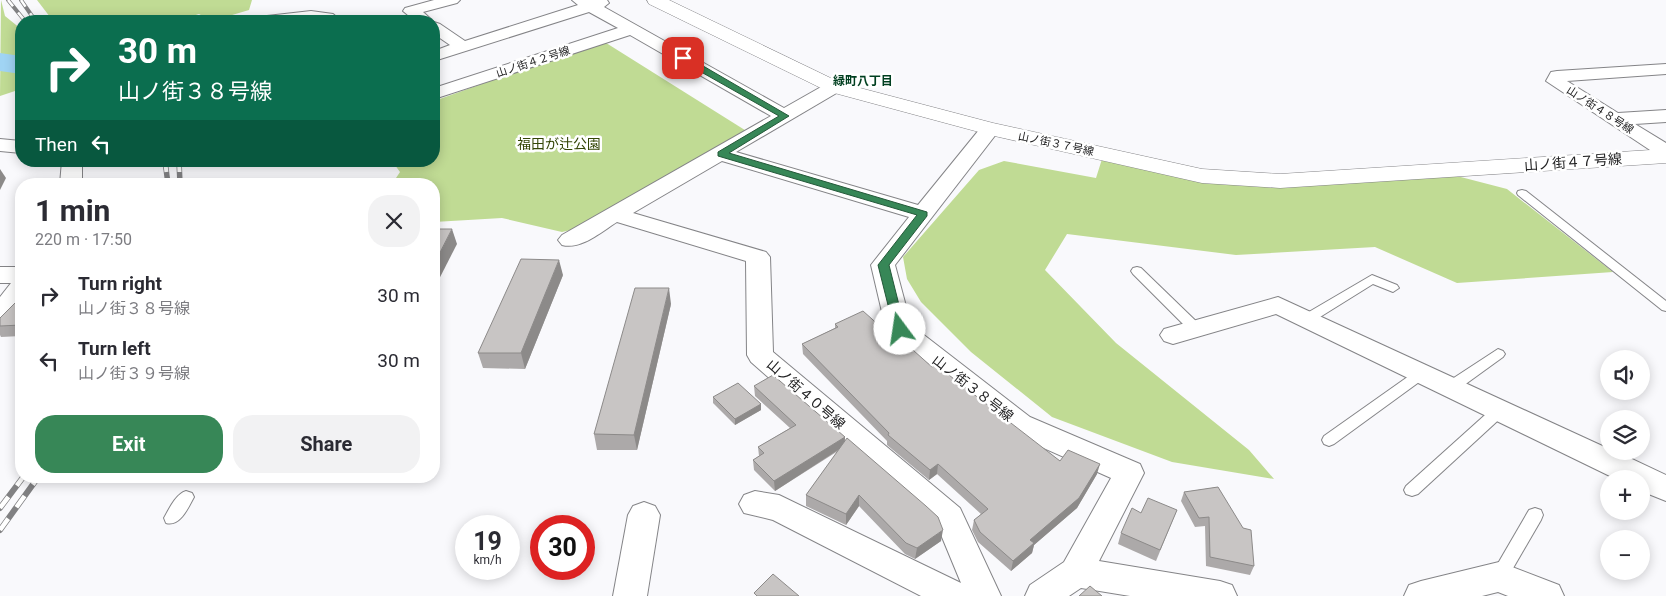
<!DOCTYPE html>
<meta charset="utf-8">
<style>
:root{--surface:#fff;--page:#f2f2f3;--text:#2b2b33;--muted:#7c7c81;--accent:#378757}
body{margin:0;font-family:Roboto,"Noto Sans JP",sans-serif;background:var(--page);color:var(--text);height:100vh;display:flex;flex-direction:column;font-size:19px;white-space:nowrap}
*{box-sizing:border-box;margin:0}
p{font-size:16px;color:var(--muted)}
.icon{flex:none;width:28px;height:28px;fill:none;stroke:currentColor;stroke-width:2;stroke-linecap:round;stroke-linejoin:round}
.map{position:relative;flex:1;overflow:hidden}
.panel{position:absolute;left:15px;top:178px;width:425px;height:305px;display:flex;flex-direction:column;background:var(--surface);border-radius:20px;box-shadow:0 2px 12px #0003}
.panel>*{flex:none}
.hud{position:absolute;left:15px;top:15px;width:425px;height:152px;border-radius:20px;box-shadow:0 2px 12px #0003;background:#0b6e4f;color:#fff;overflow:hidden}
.fabs{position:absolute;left:1600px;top:350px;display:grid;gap:10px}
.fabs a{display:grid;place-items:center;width:50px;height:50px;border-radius:50%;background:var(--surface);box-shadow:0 2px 12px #0003;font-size:25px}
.speed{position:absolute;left:455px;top:515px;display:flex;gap:10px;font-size:25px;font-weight:700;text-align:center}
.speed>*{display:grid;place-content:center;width:65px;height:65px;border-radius:50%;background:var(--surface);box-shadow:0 2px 12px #0003;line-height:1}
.speed small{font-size:12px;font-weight:400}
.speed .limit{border:8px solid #d22;background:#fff;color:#111}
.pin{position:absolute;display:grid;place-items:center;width:42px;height:42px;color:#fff;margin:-21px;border-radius:10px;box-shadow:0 2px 8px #0006}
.me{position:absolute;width:55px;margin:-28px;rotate:346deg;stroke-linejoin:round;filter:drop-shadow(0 0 4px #0008)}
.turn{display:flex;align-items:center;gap:18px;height:105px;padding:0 20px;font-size:22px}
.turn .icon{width:65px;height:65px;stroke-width:2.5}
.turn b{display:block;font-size:35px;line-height:42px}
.then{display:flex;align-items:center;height:48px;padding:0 20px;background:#0003;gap:10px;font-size:19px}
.round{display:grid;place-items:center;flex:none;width:52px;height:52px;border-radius:20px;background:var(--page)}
.head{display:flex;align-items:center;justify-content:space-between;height:85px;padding:0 20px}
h1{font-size:30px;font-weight:700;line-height:38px}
.button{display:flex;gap:10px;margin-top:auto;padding:10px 20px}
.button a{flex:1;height:58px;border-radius:20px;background:var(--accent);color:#fff;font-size:20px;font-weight:700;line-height:58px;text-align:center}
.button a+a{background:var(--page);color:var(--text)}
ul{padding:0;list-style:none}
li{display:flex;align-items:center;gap:15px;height:65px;padding:0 20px}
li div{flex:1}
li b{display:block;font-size:19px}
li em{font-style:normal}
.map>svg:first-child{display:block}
.green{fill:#c0db94}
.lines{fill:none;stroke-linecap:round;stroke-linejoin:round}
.river{fill:#a0d4f4;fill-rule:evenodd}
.lane-casing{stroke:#848487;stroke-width:2}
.street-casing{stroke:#848487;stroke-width:2}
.secondary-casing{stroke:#848487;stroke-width:1}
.lane{fill:#fff;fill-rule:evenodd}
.street{fill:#fff;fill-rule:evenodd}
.secondary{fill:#fff;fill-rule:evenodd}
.rail-far2-casing{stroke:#818183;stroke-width:4}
.rail-far1-casing{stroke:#818183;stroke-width:5.5}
.rail-casing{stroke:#818183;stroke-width:6}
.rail-far2{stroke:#fff;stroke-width:2.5;stroke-dasharray:8;stroke-linecap:butt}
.rail-far1{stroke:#fff;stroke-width:4;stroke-dasharray:11;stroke-linecap:butt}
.rail{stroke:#fff;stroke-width:4.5;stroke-dasharray:14;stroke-linecap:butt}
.wall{fill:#aca9a9}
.shaded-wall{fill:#8c8a89}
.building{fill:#c8c5c4;stroke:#8c8a89}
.route{fill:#378757;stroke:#245839}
.labels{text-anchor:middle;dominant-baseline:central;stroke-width:5;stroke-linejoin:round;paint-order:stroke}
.far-street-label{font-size:11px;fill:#222223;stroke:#fff}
.far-neighbourhood-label{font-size:12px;font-weight:bold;fill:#003f20;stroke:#fff}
.park-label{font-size:14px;fill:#344606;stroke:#fff}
.street-label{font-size:14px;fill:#222223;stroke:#fff}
</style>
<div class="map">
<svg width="1666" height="596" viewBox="0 0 1666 596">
<rect width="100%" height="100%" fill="#f9f9fc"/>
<g class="green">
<path d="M1 0 5 16 21 29V89L0 96Z"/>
<path d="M37 0H252L249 10 212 21 199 14 177 21H56L50 17Z"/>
<path d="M603 41 748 132 580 228 562 232 502 218 434 222V184H392L400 172 392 161H434V101Z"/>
<path d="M1102 159 1217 181 1453 175 1507 189 1613 272 1457 283 1375 247 1236 255 1067 234 1045 270 1116 343 1249 450 1274 479 1172 462 1052 417 971 352 921 302 907 279 903 257 979 170 1004 161 1096 178Z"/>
</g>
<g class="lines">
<path class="river" d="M0 53 21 56V74L0 71Z"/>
<defs>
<g id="lane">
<path d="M1522 190 1526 191 1666 301V311L1662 310 1518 195 1517 193 1518 191Z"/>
<path d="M1137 267 1141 268 1201 326 1202 329 1201 332H1191L1133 274 1131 271 1133 268Z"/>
<path d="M1372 275 1397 285 1399 288 1393 292 1373 284 1312 322H1302L1301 319 1302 316Z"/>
<path d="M1498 349 1503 351 1505 354 1503 357 1456 391H1446L1444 387 1446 383Z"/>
<path d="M1421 369 1426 371 1428 374 1426 377 1334 444 1329 446 1324 444 1322 440 1324 436 1416 371Z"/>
<path d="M1500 405 1505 406 1507 410 1505 414 1418 494 1412 496 1406 494 1404 490 1406 486 1495 406Z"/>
<path d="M186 491 192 493 194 497C188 508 180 527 166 523L164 518C169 509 176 494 186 491Z"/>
<path d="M1535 508 1541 510 1543 515 1541 520 1505 582 1499 584 1493 582 1491 577 1493 572 1529 510Z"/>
</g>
<g id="street">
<path d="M434 0H460L457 3 423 12 433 21H415L403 11 405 8Z"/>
<path d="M572 0H607L609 3 604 7 784 108 828 83H840L843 87 840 91 736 152 918 205 983 125H997L1000 129 997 133 895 265 911 325 1030 417 1140 464 1144 473 1099 561 1220 581 1232 585 1237 596H1130L1081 588 1069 596H1025L1030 585 1064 562 1111 478 1010 433 890 335 886 329 871 265 909 217 722 161 633 213 766 252 770 257 773 352 960 508 1001 596H921L773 520 744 513 739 504 744 495 755 491 779 495 961 583 937 525 751 362 747 355 746 261 617 222C601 232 581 250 562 245L558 240 562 235 771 116 630 35 434 99V88L618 28 589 12 434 61V51L450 45 434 34V22L440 24 465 41 578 5Z"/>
<path d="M311 11 333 14 341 21H259L267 16Z"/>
<path d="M1666 64V74L1567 81 1618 113 1666 110V122L1635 124 1666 143V158L1659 156 1546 81 1551 72 1557 71Z"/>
<path d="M0 139 21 141V153L0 151Z"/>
<path d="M62 161H82V184H60Z"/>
<path d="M0 267H21C21 289 26 316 0 323V297L11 283H0Z"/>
<path d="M1278 297 1609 449V451H1615L1666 475V501L1641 491V479H1616L1276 314 1173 344 1164 341 1160 335 1164 329Z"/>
<path d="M644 502 655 506 660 515 647 596H613L628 515 633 506Z"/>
<path d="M1499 562 1559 585 1564 596H1508L1498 592 1482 596H1404L1409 585 1421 581Z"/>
</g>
<path id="secondary" d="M647 0H669L841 83 993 123 1202 169 1280 174 1666 149V163L1280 188 1202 183 990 135 827 91 649 4Z"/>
</defs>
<use href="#lane" class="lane-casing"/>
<use href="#street" class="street-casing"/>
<use href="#secondary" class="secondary-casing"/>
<use href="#lane" class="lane"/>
<use href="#street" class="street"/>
<use href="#secondary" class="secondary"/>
<defs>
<g id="rail-far2">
<path d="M8 0 25 21"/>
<path d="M21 0 32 16 39 21"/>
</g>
<g id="rail-far1">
<path d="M165 161 168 184"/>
<path d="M179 161 180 184"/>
</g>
<g id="rail">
<path d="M0 508 24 476"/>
<path d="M0 530 39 476"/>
</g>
</defs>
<use href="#rail-far2" class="rail-far2-casing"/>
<use href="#rail-far1" class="rail-far1-casing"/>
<use href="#rail" class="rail-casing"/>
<use href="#rail-far2" class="rail-far2"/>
<use href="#rail-far1" class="rail-far1"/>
<use href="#rail" class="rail"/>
</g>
<g class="wall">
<path d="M563 275 525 369 483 368 478 353Z"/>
<path d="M21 300V336L1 337 0 335V318Z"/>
<path d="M671 304 637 450H597L594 434Z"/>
<path d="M835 324 891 336 1060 461 1097 474 1077 508 1034 545 1032 553 1011 571 978 542 972 530 974 520 981 514 937 474 929 480 887 445V441L803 354 802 344 835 328Z"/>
<path d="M754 386 845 437V441L941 541 915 559 905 554 859 506 846 525 806 506V495L838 451 775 491 754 470 753 460 759 456 758 447 790 428 755 396Z"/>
<path d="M713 397 761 404V410L735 425 713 403Z"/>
<path d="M1218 487 1254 566 1250 575 1206 566 1205 526 1195 527 1181 501 1184 492Z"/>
<path d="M1177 510 1156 561 1118 544 1121 533Z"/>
</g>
<g class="shaded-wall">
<path d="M0 169 6 178 0 190Z"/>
<path d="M452 229 457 244 434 289V264Z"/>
<path d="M559 260 563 275 525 369 521 353Z"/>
<path d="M669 288 671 304 637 450 634 435Z"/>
<path d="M761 404V410L735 425V419Z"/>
<path d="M845 437 844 446 775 491 774 481Z"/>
<path d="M938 464 937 474 929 480 930 470Z"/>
<path d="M1100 464 1097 474 1077 508 1034 545 1032 553 1011 571 1013 561 1030 540Z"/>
<path d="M859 495V506L846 525V514Z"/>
<path d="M943 530 941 541 915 559 917 548Z"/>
</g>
<g class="building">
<path d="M434 229H452L434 264Z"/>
<path d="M521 259 559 260 521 353H478Z"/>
<path d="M635 288H669L634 435 594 434Z"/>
<path d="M21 300V325L0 326V318L17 301Z"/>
<path d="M863 311 891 336 895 334 932 367 936 365 1060 461 1068 450 1100 464 1079 498 1030 540 1034 543 1013 561 980 532 974 520 988 509 938 464 930 470 888 435 889 433 802 344 838 327 835 324Z"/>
<path d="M773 375 845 437 774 481 753 460 764 453 758 447 796 425 754 386Z"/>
<path d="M738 383 761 404 735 419 713 397Z"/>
<path d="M847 438 926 506 938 517 943 530 917 548 906 543 859 495 846 514 806 495Z"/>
<path d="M1218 487 1243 528 1251 530 1254 566 1210 557 1209 517 1199 518 1184 492Z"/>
<path d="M1148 498 1177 510 1160 550 1121 533 1132 508 1141 513Z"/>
<path d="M773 574 799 596H757L754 593Z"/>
<path d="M1090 586 1102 596H1079Z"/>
</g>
<path class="route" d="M680 56H686L789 116 729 153 927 212V216L889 265 905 329 904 332H895L894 329 878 265 917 215 718 156V152L779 116 680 60Z"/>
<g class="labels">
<g class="far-street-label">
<text transform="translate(533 62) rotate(-18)">山ノ街４２号線</text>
<text transform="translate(1600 110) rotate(33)">山ノ街４８号線</text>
<text transform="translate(1056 144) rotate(12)">山ノ街３７号線</text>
</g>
<g class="far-neighbourhood-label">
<text x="863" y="81">緑町八丁目</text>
</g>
<g class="park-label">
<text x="559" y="144">福田が辻公園</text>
</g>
<g class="street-label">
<text transform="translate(1573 162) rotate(-4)">山ノ街４７号線</text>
<text transform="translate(973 388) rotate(38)">山ノ街３８号線</text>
<text transform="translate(806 394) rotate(41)">山ノ街４０号線</text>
</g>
</g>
</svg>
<div class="fabs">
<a><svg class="icon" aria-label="sound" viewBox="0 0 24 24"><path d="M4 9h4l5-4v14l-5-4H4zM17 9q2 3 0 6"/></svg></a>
<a><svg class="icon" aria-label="layers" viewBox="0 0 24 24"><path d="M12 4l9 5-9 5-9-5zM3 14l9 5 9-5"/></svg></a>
<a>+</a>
<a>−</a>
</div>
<div class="speed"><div>19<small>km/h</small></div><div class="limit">30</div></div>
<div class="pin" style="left:683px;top:58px;background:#d93025"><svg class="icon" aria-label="arrive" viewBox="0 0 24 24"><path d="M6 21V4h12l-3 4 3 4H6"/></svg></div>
<svg class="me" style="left:900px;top:329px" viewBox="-20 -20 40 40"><circle r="19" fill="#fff"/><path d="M0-13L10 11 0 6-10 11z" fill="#378757"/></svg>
<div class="hud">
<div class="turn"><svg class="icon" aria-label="right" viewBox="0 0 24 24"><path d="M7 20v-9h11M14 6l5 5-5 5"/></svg><div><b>30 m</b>山ノ街３８号線</div></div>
<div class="then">Then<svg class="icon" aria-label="left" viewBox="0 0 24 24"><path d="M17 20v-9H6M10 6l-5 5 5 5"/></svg></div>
</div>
<section class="panel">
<div class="head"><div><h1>1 min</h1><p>220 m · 17:50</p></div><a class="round"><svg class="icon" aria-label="close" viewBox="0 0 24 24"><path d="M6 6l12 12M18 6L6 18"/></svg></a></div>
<ul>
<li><svg class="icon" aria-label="right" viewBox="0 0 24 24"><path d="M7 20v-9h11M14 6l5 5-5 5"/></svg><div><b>Turn right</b><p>山ノ街３８号線</p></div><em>30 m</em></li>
<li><svg class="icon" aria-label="left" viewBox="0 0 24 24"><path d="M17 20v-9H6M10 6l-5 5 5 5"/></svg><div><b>Turn left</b><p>山ノ街３９号線</p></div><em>30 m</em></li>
</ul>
<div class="button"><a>Exit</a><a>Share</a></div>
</section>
</div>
